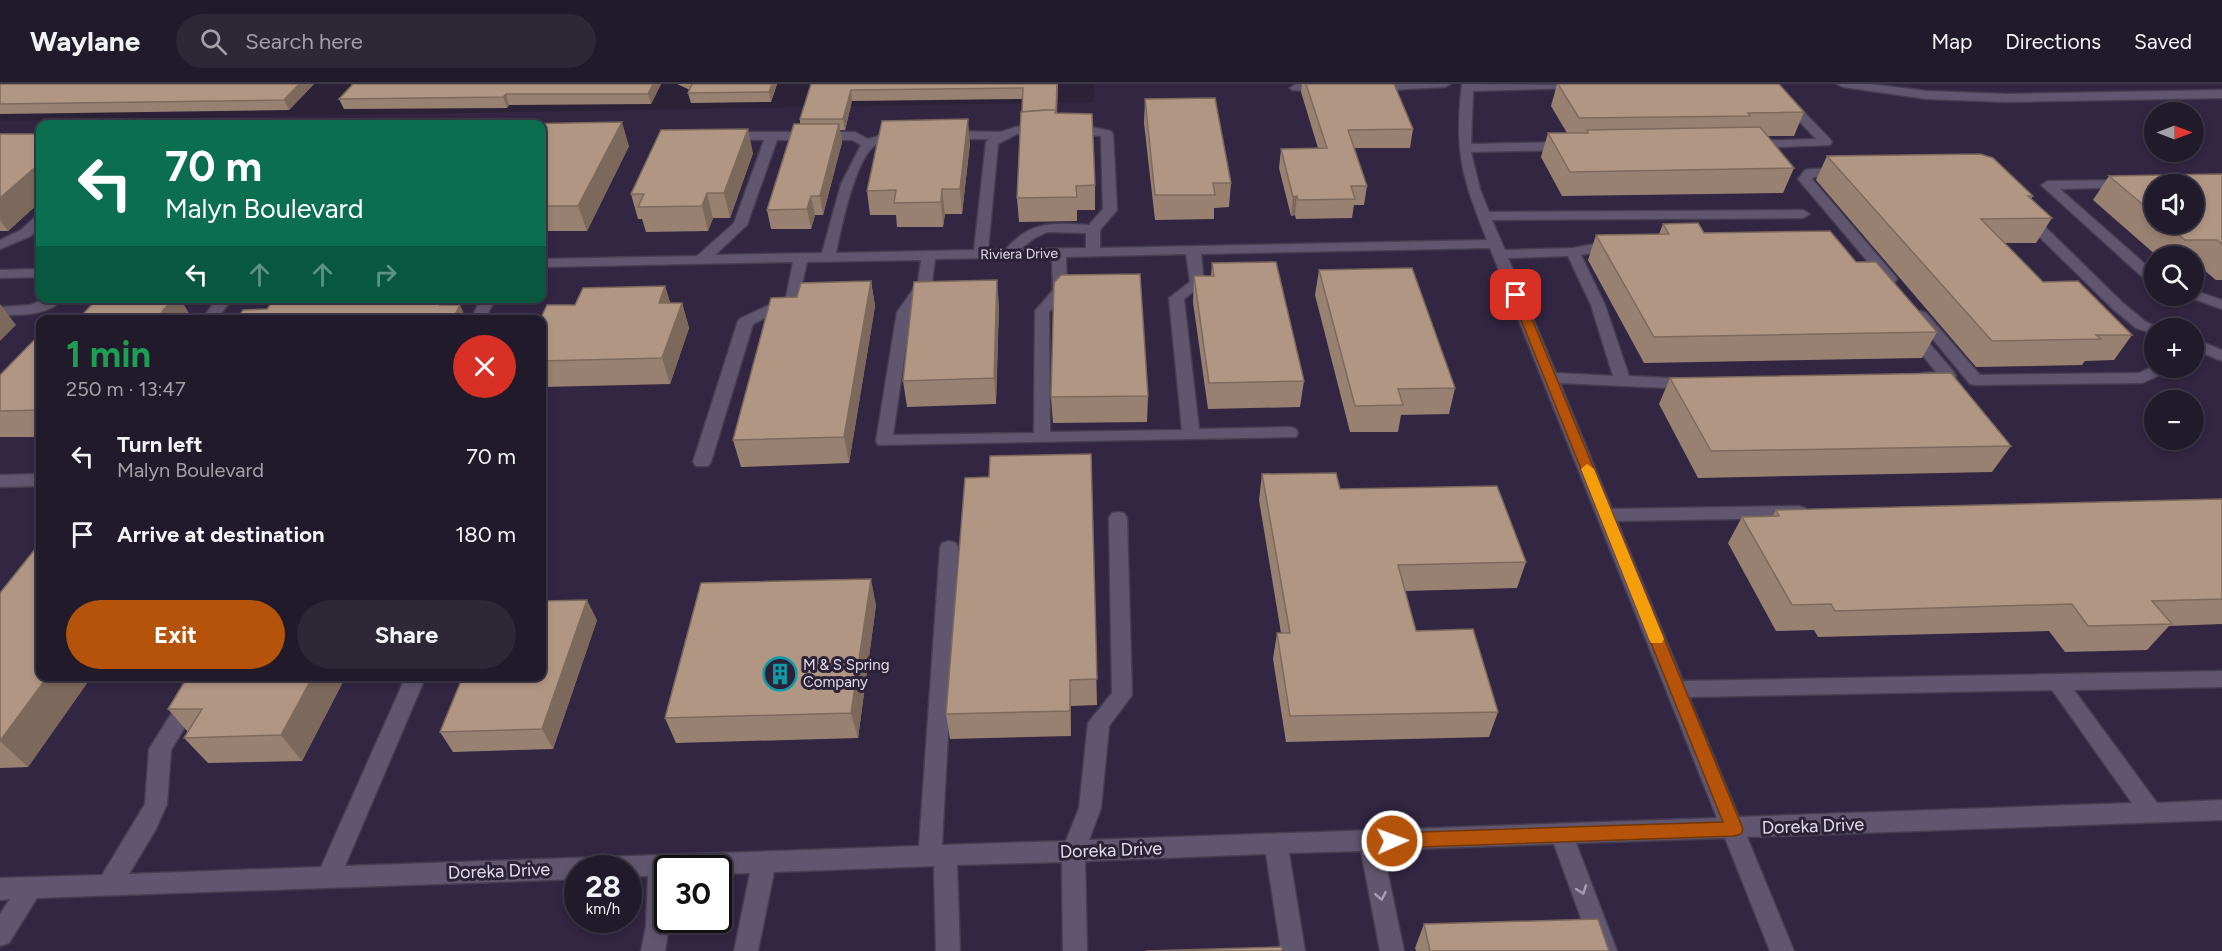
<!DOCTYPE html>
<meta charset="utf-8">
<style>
:root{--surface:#201a2a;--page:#2d2736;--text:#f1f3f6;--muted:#a2a1a8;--line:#3d3847;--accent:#b45309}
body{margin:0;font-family:Figtree,sans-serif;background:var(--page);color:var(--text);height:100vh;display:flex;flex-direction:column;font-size:22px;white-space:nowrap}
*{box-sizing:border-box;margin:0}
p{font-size:20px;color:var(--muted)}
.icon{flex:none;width:33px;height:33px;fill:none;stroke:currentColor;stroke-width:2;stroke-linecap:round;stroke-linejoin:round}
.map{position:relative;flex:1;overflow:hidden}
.details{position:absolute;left:36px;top:231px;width:510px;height:366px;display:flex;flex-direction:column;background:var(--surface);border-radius:12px;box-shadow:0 3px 9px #0003,0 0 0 2px var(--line)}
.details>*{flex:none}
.top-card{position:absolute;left:36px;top:36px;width:510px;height:183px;border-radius:12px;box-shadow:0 3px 9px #0003,0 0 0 2px var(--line);background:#0b6e4f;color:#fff;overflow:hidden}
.needle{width:39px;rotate:90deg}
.tools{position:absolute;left:2144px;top:18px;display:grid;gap:12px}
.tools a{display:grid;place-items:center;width:60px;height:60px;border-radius:50%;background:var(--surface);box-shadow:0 3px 9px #0003,0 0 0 2px var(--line);font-size:30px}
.speed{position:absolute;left:564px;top:771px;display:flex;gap:12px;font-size:30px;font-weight:700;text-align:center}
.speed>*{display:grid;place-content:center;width:78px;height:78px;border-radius:50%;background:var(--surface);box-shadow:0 3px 9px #0003,0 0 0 2px var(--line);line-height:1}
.speed small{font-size:15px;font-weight:400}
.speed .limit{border:3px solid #111;border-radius:9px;background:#fff;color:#111}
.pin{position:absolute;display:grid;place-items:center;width:51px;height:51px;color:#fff;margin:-26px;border-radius:12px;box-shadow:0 3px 9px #0006}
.me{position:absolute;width:66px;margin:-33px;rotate:88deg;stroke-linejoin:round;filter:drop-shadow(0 0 4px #0008)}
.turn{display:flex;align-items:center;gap:21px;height:126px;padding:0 30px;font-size:27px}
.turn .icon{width:78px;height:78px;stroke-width:2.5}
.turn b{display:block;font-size:42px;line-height:51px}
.lanes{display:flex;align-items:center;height:57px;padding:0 30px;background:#0003;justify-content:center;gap:30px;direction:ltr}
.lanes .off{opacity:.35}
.round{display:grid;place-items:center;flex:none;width:63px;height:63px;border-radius:32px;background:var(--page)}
.headline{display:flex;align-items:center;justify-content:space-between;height:102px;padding:0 30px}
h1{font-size:36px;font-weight:700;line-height:45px;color:#1e9e55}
.action{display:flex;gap:12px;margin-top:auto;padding:12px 30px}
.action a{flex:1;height:69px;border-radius:36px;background:var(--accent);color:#fff;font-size:24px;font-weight:700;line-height:69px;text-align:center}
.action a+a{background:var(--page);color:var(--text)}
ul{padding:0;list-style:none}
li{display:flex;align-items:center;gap:18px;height:78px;padding:0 30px}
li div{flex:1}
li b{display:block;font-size:22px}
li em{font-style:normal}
header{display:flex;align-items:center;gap:36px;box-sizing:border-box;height:84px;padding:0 30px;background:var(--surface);border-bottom:2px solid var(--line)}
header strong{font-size:28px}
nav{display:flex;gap:33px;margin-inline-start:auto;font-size:21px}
.search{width:420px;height:54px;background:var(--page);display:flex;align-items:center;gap:15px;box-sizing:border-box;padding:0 21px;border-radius:33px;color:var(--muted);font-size:22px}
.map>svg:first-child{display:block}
.built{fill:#322643;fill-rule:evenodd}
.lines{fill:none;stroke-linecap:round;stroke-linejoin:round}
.minor-casing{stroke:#453d50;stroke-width:3}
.minor{fill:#60566f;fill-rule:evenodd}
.wall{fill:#998172;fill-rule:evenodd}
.shaded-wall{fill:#7d695c}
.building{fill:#b29684;stroke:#7d695c;stroke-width:1.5}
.oneway{stroke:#a69fb3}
.route{fill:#b45309;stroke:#753606;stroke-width:1.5}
.slow{fill:#f59e0b}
.labels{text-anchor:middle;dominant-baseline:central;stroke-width:6;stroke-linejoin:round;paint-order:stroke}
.far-street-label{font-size:14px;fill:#e0dbea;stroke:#2b2238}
.poi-label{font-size:15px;fill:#e0dbea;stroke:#2b2238;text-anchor:start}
.near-street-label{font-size:18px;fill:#e0dbea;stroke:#2b2238}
</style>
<header>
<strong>Waylane</strong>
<div class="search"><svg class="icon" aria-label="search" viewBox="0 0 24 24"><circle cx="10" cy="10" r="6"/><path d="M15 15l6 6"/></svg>Search here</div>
<nav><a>Map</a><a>Directions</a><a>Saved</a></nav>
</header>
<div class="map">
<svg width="2222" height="867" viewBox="0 0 2222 867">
<rect width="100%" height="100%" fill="#2b2238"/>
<path class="built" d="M1094 0H2222V867H0V37L1094 18ZM2154 28H2193V68H2154ZM40 40H542V214H40ZM2154 100H2193V140H2154ZM2154 172H2193V212H2154ZM40 236H542V592H40ZM2154 244H2193V284H2154ZM2154 316H2193V356H2154ZM578 784H628V836H578ZM668 784H718V836H668Z"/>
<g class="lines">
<defs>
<g id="minor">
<path d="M1296 0H1326L1332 4 1326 8 1292 6 1290 4Z"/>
<path d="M1370 0H1451L1445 3 1372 7 1366 3Z"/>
<path d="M1462 0 1586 1 1580 4 1473 7 1471 60 1567 58 1573 62 1567 66 1471 68 1480 105 1489 128 1803 126 1810 130 1803 134 1492 136 1505 166 1573 164 1617 156 1622 157 1624 160 1622 163 1581 171 1605 221 1629 292 1690 295 1698 300 1690 305 1560 299 1612 425 1799 422 1805 424 1808 428 1805 432 1799 434 1617 437 1683 597 2222 587V603L2074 606 2157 719 2222 716V736L1747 753 1794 867H1770L1725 754 1576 759 1617 867H1593L1554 760 1383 766 1404 867H1380L1361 767 1289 769 1305 867H1281L1266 770 1085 777 1087 867H1063L1062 778 957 781 960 867H936L934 782 774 788 758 867H734L750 789 718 790V784H668V836H670L665 867H641L646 842 648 792 628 793V784H578V795L37 814 9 859 0 862V830L10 815 0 816V794L102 791 145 720 149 665 195 592H216L171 666 167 720 156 745 129 790 321 783 406 592H426L345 782 919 762 940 464 942 459 949 457 956 459 958 464 942 761 1066 757 1079 724 1088 639 1112 609 1109 434 1112 429 1118 428 1124 429 1127 434 1132 611 1109 642 1101 724 1089 756 1717 734 1490 164 1201 170 1204 199 1184 215 1199 345 1290 343 1296 345 1298 349 1296 353 878 361 876 357 897 228 918 198 921 176 807 178 798 218 753 240 711 378 708 382H696L693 378 738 237 741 234 786 213 793 178 542 183V175L697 172 734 139 764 56 721 55 719 52 725 48H855L868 55 888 49 906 48 908 51 906 54C896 56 883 55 874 62 855 77 841 144 836 169L974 166 986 58 989 55H947L941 51 947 47 1001 48 1015 43 1047 40 1081 41 1111 47 1113 50 1117 126 1100 146V164L1487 156C1462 93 1454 68 1462 0ZM1047 47 1101 52 1103 125 1089 141C1053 139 1031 136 1005 166H988L998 60 1017 50ZM777 56H852L861 61 841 100 822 169 715 171 747 141ZM1047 148 1086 149V164L1021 165 1033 155ZM1186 170 1190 198 1169 214 1182 346 1050 348 1049 228 1067 207 1066 173ZM1568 172 1591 221 1613 292 1556 289 1508 174ZM1052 173 1053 206 1035 227 1034 349 893 351 911 228 932 198 935 175ZM2052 606 2132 719 1739 733 1689 613Z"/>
<path d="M1764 0H1777L1830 55 1832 58 1830 61 1747 64 1745 61 1751 57 1816 55Z"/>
<path d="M1837 0H1870L1927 7 2007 10 2222 6V14L2007 18 1927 15 1843 3Z"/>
<path d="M1844 84 1850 88 1849 91 1814 93 1812 95 1895 192 1897 195 1895 198H1885L1798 95 1805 86 1810 85Z"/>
<path d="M2127 96 2134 100 2132 103 2060 105 2154 188V200L2149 199 2041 101 2048 97Z"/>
<path d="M2026 128 2031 129 2123 219 2146 238 2161 244H2154V250L2136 244 2113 225 2021 135 2019 132Z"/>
<path d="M40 132V143L31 152 0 165V156L21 146 35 133Z"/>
<path d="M40 185V193L0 194V186Z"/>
<path d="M2193 206 2222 216V225L2188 213 2187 212H2193Z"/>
<path d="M47 214H64C49 232 21 231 0 231V223L30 221Z"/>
<path d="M218 214H233L216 236H201Z"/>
<path d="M481 214H496L488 229 491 236H476L474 229Z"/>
<path d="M1921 227 1926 229 1980 291 2139 289 2154 282 2171 284 2169 287 2142 299 1976 301 1970 300 1916 235 1913 232Z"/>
<path d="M1912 243 1917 245 1954 288 1956 292 1954 296 1922 297 1920 293 1922 289 1936 288 1904 248Z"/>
<path d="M2193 254 2222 266V277L2193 265Z"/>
<path d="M40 390V402L0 403V391Z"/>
</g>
</defs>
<use href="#minor" class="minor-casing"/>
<use href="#minor" class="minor"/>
</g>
<g class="wall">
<path d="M0 0H314L289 26 0 30Z"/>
<path d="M353 0H661L651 20 509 21 507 24 344 25 339 15Z"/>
<path d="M677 0H777L771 18 691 19 688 9 690 6Z"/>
<path d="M811 0H1058L1057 29 1095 101V126H1077V137L1019 138 1017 114 1023 15 852 17 845 46H840L842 58 823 131H815L811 145H771L767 126 800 40V35Z"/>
<path d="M1302 0H1394L1413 45 1410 64H1354L1367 102 1364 121H1354L1352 134 1296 135 1295 131 1291 132 1279 84 1281 65 1318 64 1301 8Z"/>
<path d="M1557 0H1779L1804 28 1794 52H1767L1794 84 1783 109 1562 112 1541 73 1548 49H1567L1551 22Z"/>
<path d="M1145 15 1231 99 1229 123 1214 124V135L1155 136 1144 39Z"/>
<path d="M542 40 629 62 587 147H542Z"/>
<path d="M0 50H40V118L8 147H0Z"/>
<path d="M970 59 962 130H945L943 143H897L896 131H870L867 107Z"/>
<path d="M753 69 730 134H713L708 147 646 148 642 135H638L631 110Z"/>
<path d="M1827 72 2033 112 2031 115 2052 134 2036 159H2005L2043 198 2132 251 2114 276 2085 277 2082 281 1976 283 1816 96Z"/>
<path d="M2222 90V196H2216L2198 181H2193V172H2157L2093 116 2109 92ZM2154 100 2193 140H2154Z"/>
<path d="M1663 140 1856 178 1937 248 1922 274 1644 279 1588 176 1596 151 1659 150Z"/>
<path d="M1212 179 1304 297 1300 323 1208 325 1193 218 1194 192H1211Z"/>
<path d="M1319 186 1455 304 1449 330 1401 331 1398 348H1350L1315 211Z"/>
<path d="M871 197 875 222 849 379 741 383 733 356 797 213Z"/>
<path d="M665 202 670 219H682L689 244 670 300 542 303V236L575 221Z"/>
<path d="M999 221 996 320 907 323 903 297Z"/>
<path d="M40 250V353H0V291Z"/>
<path d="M1670 294 2011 362 1992 388 1698 394 1659 320Z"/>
<path d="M1148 312 1147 338 1053 339 1051 313Z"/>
<path d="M1091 370 1097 621 1071 622V652L950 655 946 630 989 393Z"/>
<path d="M1262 390 1340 405 1526 478 1517 504 1405 507 1416 547 1498 628 1489 653 1286 658 1273 575 1277 549H1281L1259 416Z"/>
<path d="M2222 415V540L2169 542 2147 566 2065 568 2049 547 1818 553 1814 546 1776 547 1728 459 1742 433 1773 432 1776 426Z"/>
<path d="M0 509 40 592H92L28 683 0 684Z"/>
<path d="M876 521 858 654 676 659 665 634Z"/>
<path d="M597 536 553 665 453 668 440 648Z"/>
<path d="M346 592 302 677 208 679 184 654 188 648 168 625Z"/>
<path d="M1424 840 1609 867H1416L1415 864Z"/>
</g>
<g class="shaded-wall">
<path d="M299 0H314L289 26 284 16Z"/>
<path d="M653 0H661L651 20 648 10Z"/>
<path d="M772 0H777L771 18 769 8Z"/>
<path d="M851 6 852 17 845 46 843 35Z"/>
<path d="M506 10 509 21 507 24 503 13Z"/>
<path d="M968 35 970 59 962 130 960 105Z"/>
<path d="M622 38 629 62 587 147 578 122Z"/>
<path d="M839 40 842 58 823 131 820 112Z"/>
<path d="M748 45 753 69 730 134 724 109Z"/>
<path d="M40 79V118L8 147 0 136V114Z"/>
<path d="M942 105 945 130 943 143 941 118Z"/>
<path d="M707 109 713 134 708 147 702 122Z"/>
<path d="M811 112 815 131 811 145 807 125Z"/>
<path d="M1297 112 1295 131 1291 132 1293 113Z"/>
<path d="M997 196 999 221 996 320 994 294Z"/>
<path d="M871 197 875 222 849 379 844 353Z"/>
<path d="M665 202 673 228 659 219Z"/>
<path d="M174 214H180L193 236H155Z"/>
<path d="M444 214H452L457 226 460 221 467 236H447L440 221Z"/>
<path d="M682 219 689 244 670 300 662 274Z"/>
<path d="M0 220 16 241 0 257Z"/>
<path d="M871 495 876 521 858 654 851 629Z"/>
<path d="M587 516 597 536 553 665 542 645Z"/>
<path d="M48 592H92L28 683 0 657Z"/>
<path d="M313 592H346L302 677 281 651Z"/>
<path d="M1070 596 1071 622V652L1070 627Z"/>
</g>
<g class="building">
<path d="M0 0H299L284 16 0 20Z"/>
<path d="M353 0H653L648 10H506L503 13 339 15Z"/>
<path d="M692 0H772L769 8 688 9Z"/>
<path d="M811 0H1057L1056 27 1046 26 1022 28 1023 4 851 6 843 35H800Z"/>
<path d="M1306 0H1394L1413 45 1348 46 1367 102H1351L1355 115 1298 116 1297 112 1293 113 1281 65 1327 64Z"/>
<path d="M1558 0H1779L1804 28 1748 29 1750 32 1579 34Z"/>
<path d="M1215 14 1231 99H1213L1215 111H1155L1145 15Z"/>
<path d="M1046 26H1056L1055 29 1092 30 1095 101 1076 102 1077 113 1017 114 1021 28Z"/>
<path d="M968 35 960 105H942L941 118 894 119 896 106 867 107 882 37Z"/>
<path d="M622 38 578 122H542V40H517Z"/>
<path d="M794 40H839L820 112H811L807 125 767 126Z"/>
<path d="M1760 43 1794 84 1570 88 1548 49H1588L1587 46Z"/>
<path d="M748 45 724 109H707L702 122 638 123 644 110H631L661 46Z"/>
<path d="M0 50H40V79L0 114Z"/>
<path d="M1980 70 1993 74 2033 112H2028L2052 134 1981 135 2043 198 2078 197 2132 251H2096L2101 255 1992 257 1827 72Z"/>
<path d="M2222 90V160L2217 156H2185L2165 140H2193V100H2154V130L2109 92Z"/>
<path d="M1698 139 1704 149 1830 147 1856 178H1876L1937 248 1654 253 1596 151 1669 150 1663 140Z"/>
<path d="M1276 178 1304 297 1209 299 1194 192H1214L1212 179Z"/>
<path d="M1412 184 1455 304 1398 305 1403 321 1355 322 1319 186Z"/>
<path d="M1140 190 1148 312 1051 313 1054 199 1061 191Z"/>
<path d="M997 196 994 294 903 297 914 198Z"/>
<path d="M871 197 844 353 733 356 771 214 797 213 801 199Z"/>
<path d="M665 202 659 219H682L662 274 542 277V236H540L547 221H575L583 204Z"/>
<path d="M98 214H174L155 236H54L57 233 81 232Z"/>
<path d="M275 214H444L440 221H460L452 236H236L243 226 267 225Z"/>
<path d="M40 250V326L0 327V291Z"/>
<path d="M1951 289 2011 362 1711 367 1670 294Z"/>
<path d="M1091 370 1097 595 1070 596V627L946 630 965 394 989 393 990 372Z"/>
<path d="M1336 389 1340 405 1497 402 1526 478 1398 481 1416 547 1473 545 1498 628 1290 632 1277 549H1290L1262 390Z"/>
<path d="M2222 415V515L2152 517 2172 540 2088 542 2072 520 1835 527 1831 520 1792 521 1742 433 1779 432 1776 426Z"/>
<path d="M40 459V592H48L0 657V509Z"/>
<path d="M871 495 851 629 665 634 701 499Z"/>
<path d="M587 516 542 645 440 648 463 592H542V517Z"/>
<path d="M188 592H313L281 651 184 654 202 625H168Z"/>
<path d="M1598 835 1609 867H1430L1424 840Z"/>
<path d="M1282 863V867H1146Z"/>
</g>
<defs><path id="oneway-chevron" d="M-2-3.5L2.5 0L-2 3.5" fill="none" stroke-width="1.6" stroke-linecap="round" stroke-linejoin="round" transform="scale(1.5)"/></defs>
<g class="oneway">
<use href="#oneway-chevron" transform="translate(1582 806) rotate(70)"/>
<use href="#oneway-chevron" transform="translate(1381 812) rotate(79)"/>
</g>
<path class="route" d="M1516 208 1522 211 1743 745 1741 750 1734 752 1392 764 1385 762 1383 757 1385 751 1392 749 1723 738 1511 211Z"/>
<path class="slow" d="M1587 380 1594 385 1664 555 1662 559H1651L1649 555 1581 385Z"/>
<defs>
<symbol id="building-ring" viewBox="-11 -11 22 22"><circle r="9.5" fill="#2b2238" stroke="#0f9aa8" stroke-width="1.5"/><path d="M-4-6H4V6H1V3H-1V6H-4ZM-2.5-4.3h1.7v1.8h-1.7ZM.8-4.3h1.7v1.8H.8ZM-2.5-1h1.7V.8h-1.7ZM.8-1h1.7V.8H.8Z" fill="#0f9aa8"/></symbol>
</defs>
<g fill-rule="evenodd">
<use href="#building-ring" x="761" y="571" width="38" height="38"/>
</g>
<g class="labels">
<g class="far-street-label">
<text transform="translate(1019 170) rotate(-1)">Riviera Drive</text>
</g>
<g class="poi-label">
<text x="803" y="581">M &amp; S Spring<tspan x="803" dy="17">Company</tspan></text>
</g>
<g class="near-street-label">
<text transform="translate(1813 742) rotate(-2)">Doreka Drive</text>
<text transform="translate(1111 766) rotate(-2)">Doreka Drive</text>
<text transform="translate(499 787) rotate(-2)">Doreka Drive</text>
</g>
</g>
</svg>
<div class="tools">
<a><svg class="needle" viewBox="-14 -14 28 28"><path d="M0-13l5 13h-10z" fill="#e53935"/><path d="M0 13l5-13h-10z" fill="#a2a1a8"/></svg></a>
<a><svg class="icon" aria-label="sound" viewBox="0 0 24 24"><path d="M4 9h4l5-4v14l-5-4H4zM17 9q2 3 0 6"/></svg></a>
<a><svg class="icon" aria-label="search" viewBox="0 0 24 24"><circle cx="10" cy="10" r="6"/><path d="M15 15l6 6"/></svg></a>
<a>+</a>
<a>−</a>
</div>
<div class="speed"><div>28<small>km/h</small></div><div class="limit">30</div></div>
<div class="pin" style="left:1516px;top:211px;background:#d93025"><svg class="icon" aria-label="arrive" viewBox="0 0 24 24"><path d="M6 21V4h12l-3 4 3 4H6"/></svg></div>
<svg class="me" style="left:1392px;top:757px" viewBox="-20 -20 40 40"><circle r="17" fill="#b45309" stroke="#fff" stroke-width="3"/><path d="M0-11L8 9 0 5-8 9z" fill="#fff"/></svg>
<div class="top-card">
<div class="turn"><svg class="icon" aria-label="left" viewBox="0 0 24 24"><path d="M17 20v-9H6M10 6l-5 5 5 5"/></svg><div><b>70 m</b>Malyn Boulevard</div></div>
<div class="lanes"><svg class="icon" aria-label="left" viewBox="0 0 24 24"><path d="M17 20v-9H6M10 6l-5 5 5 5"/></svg><svg class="icon off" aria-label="ahead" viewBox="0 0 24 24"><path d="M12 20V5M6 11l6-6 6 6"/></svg><svg class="icon off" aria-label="ahead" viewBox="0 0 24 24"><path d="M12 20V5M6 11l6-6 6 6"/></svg><svg class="icon off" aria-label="right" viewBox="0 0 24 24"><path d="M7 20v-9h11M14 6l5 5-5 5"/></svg></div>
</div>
<section class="details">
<div class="headline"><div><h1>1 min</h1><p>250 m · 13:47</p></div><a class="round" style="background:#d93025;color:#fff"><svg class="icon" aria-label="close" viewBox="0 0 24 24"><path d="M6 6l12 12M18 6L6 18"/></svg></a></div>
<ul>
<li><svg class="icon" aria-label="left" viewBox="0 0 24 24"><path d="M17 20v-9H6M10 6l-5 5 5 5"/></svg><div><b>Turn left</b><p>Malyn Boulevard</p></div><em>70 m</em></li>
<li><svg class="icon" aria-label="arrive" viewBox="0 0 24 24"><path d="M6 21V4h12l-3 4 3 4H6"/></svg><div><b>Arrive at destination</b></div><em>180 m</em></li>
</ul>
<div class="action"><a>Exit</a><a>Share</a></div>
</section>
</div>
